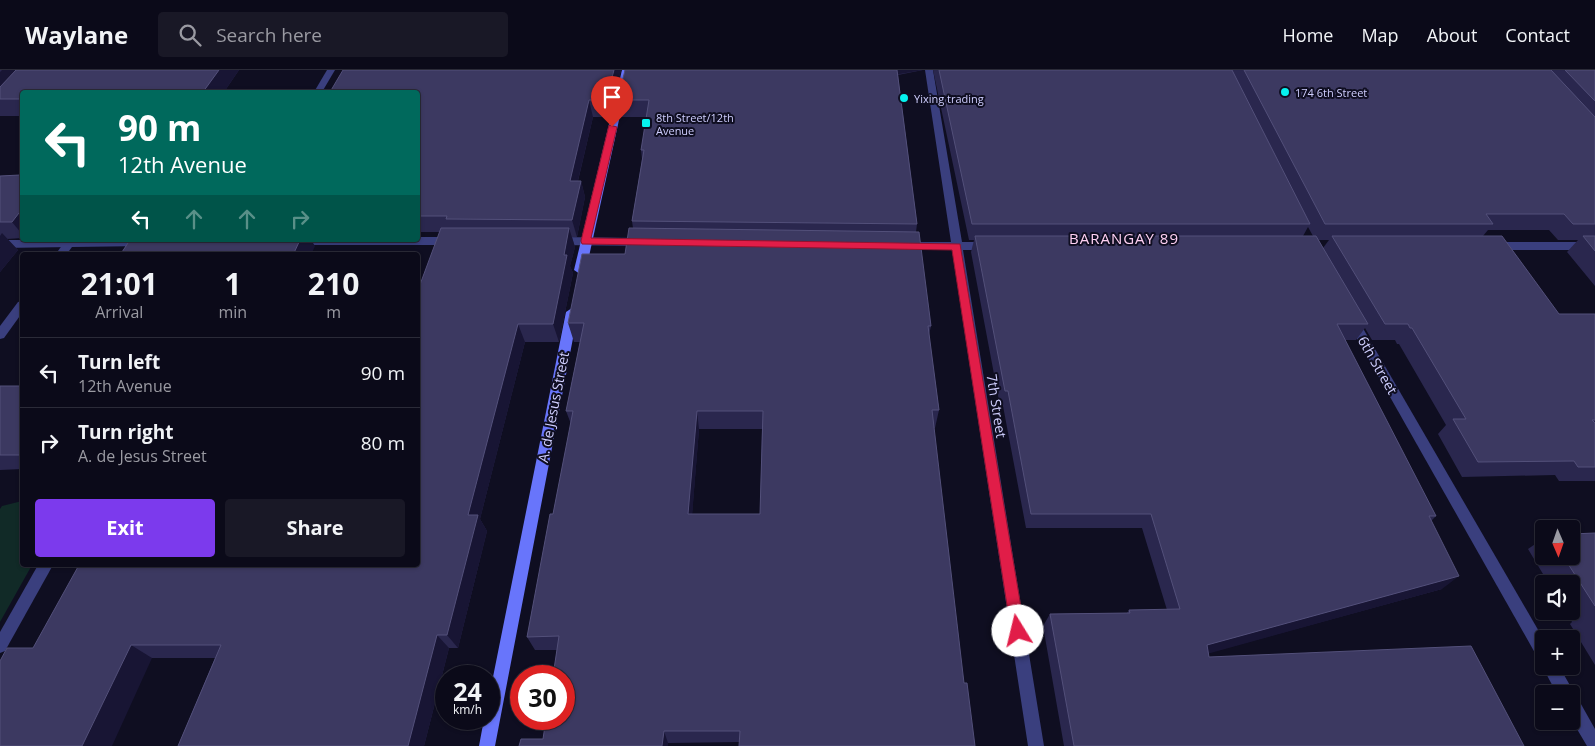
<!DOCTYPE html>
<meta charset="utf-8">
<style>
:root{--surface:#0b0a19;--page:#191826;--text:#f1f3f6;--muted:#9a9aa2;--line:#2b2b38;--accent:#7c3aed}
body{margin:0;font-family:"Open Sans",sans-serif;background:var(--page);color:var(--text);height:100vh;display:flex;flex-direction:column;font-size:19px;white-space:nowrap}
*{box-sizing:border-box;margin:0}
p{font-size:16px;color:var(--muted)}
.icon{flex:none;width:28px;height:28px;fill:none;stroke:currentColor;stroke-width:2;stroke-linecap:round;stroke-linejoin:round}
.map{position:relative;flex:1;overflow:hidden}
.panel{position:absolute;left:20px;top:182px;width:400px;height:315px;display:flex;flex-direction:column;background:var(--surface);border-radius:5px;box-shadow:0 1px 4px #0004,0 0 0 1px var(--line)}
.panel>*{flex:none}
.banner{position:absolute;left:20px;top:20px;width:400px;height:152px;border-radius:5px;box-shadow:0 1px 4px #0004,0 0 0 1px var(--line);background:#00695c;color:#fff;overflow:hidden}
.needle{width:32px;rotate:178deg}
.buttons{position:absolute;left:1535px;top:450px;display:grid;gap:10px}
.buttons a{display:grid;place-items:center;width:45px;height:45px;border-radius:5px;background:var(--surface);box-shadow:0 1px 4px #0004,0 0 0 1px var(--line);font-size:25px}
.speed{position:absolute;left:435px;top:595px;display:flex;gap:10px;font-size:25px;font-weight:700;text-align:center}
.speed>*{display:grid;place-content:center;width:65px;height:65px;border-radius:50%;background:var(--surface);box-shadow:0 1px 4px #0004,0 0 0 1px var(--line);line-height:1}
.speed small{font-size:12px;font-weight:400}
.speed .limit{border:8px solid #d22;background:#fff;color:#111}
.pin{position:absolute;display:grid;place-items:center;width:42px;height:42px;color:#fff;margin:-51px -21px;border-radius:50% 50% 50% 0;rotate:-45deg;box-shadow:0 0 5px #0007}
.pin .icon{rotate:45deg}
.me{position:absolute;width:55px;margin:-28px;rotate:351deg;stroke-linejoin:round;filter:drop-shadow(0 0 4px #0008)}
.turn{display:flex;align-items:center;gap:18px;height:105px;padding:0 15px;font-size:22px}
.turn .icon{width:65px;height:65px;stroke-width:2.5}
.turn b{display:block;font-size:35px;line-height:42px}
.lanes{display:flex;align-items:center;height:48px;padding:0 15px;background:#0003;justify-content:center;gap:25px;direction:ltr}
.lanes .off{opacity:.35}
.eta{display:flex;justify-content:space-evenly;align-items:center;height:85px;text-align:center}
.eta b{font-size:30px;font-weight:700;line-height:35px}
.button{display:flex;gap:10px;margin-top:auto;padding:10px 15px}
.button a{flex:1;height:58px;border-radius:5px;background:var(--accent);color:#fff;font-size:20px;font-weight:700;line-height:58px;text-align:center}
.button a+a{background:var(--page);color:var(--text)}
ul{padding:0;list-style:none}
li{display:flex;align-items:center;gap:15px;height:70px;padding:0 15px;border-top:1px solid var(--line)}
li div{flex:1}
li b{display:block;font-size:19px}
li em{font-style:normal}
header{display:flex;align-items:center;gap:30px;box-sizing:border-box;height:70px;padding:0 25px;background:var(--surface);border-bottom:1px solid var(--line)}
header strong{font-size:24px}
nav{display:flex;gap:28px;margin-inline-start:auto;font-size:18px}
.search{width:350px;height:45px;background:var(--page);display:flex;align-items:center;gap:12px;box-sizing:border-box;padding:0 18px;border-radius:5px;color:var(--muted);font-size:19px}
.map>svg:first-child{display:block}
.green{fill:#112a27}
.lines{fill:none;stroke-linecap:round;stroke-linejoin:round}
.lane{fill:#3a3f7e;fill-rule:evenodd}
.street{fill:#3a3f7e;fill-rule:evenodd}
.secondary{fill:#6875fb;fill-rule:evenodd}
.wall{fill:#2a274e;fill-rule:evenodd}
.shaded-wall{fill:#181534}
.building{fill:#3c3961;stroke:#53507a;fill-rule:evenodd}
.route{fill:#e11d48;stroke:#92132f}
.poi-dot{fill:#06f2ef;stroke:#0f0e21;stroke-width:2}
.labels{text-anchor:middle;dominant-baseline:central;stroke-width:4;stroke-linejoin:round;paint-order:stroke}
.far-poi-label{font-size:11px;fill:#cfcefe;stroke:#0f0e21;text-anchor:start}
.street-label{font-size:14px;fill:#cfcefe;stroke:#0f0e21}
.neighbourhood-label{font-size:15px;letter-spacing:1px;fill:#fed0f2;stroke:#0f0e21}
</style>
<header>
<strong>Waylane</strong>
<div class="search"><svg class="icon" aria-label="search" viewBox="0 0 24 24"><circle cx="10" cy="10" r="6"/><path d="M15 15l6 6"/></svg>Search here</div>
<nav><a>Home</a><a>Map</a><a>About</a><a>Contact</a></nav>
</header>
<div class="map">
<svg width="1595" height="676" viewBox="0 0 1595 676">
<rect width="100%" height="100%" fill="#0f0e21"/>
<path class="green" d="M22 431V495H32L0 552V439L2 436Z"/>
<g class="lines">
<g class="lane">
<path d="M66 170H72L75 173 66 185H55Z"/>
<path d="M22 231V243L4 268 0 269V256L18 232Z"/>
</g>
<g class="street">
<path d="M327 0H335L322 22H314Z"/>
<path d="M925 0H933L962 172H988L993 176 988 180H963L1044 676H1028L952 180H905L900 176 905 172H951Z"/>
<path d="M418 167H453L458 171 453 175H295L290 171 418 170Z"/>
<path d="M558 167 643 168 648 172 643 176 558 175 553 171Z"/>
<path d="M0 170H149L150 172 145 176 0 178Z"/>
<path d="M1493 172H1595V180H1493L1488 176Z"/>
<path d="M1353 247 1357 248 1544 570V592L1539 590 1347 251Z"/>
<path d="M38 495H53L5 581 0 583V562Z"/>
<path d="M1544 593V596H1559L1572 619 1573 626 1577 627 1595 659V676H1587L1571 649V624H1557L1542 596Z"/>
</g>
<g class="secondary">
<path d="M622 0H630L586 200 580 204 574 200Z"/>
<path d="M572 238 578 242 495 676H479L484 649H489V627L566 242Z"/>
</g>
</g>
<g class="wall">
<path d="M0 0H239L224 22H22V46H0Z"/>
<path d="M621 0 609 47H593L578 111H581L585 127 577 167H572L575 177 570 196 573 203 559 272H525L480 449 487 461 458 578H449L424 676H178L215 588H152L33 578 418 495 439 162H418V22Z"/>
<path d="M625 0H923L898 5 917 154 916 162 931 256 929 265 939 340 935 358H934L740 672 668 673 543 669 557 580H535L527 567 553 444 571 354 566 341 580 272H574L568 253 625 184 633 158 632 151 642 89 641 80 647 47H621L618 30ZM699 359H762L760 444H692Z"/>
<path d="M933 0H1595V216L1567 182 1578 170H1558L1549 160H1488L1483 166 1559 244H1595V411H1559L1555 405 1462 407 1438 364 1446 355 1399 274H1397L1395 270H1372L1365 258 1356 270H1345L1436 446 1431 451 1442 519 1208 583 1209 587 1524 676H1064L1043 556 1050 544 1127 543 1129 540H1167L1142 458H1026L1003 336H1000L971 182 974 170H969ZM1308 157 1313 166H1303ZM1319 170H1329L1323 178Z"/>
<path d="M22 102V168L7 169 18 180 0 202V106L20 105Z"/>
<path d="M0 316H22V399L0 400Z"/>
<path d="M1595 463V595L1570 554 1572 552 1566 541H1571V514H1549L1528 479 1544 468V486H1571Z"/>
</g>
<g class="shaded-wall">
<path d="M2 0H29L0 29V2Z"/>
<path d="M219 0H239L224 22H203Z"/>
<path d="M614 0H621L609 47 606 30Z"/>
<path d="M895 0H923L894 5Z"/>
<path d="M589 30 593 47 574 127 570 111Z"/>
<path d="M581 111 585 127 577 167 572 150Z"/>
<path d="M19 143 22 147V164L12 152Z"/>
<path d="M569 158 575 177 570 196 573 203 559 272 553 254 564 185Z"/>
<path d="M2 163 18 180 0 202V166Z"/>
<path d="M300 170H311L315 176 311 185H293Z"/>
<path d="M518 254 525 272 480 449 487 461 458 578 447 565 468 445Z"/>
<path d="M697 341 699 359 691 460 688 444Z"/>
<path d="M1459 506 1442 519 1196 587 1207 575Z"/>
<path d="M437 565 449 578 424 676H408Z"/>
<path d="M131 575 152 588 112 676H82Z"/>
<path d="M664 661 668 673V676H662Z"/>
</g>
<g class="building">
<path d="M16 0H219L203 22H22V29H0V17Z"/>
<path d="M343 0H614L606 30H589L570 111H581L572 150 446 149 447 146H418V22H330Z"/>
<path d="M625 0H897L917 154 632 151 644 80H641L649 30H618Z"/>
<path d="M939 0H1232L1310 154H972Z"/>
<path d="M1244 0H1551L1595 47V154H1573L1564 144H1486L1493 154H1325Z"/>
<path d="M1565 0H1595V31Z"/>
<path d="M22 102V143H19L12 152H0V106L20 105Z"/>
<path d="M441 158H569L564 185H567L553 254H518L468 445H478L447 565H437L408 676H178L221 575H131L82 676H0V591L7 578H33L79 495H418V220Z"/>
<path d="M629 158 919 162 931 256H928L939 340H932L964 613H967L975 676H739L740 661H664L662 676H519L521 669H543L546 649H564V606H553L559 566 527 567 550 444H553L573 341H566L584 253H568L582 184H625ZM697 341H763L760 444H688Z"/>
<path d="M975 166H1316L1368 254H1337L1436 446H1429L1459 506 1207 575 1209 587 1471 576 1524 676H1074L1050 544 1130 543 1129 540 1180 539 1151 444H1031L1008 321H1005Z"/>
<path d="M1332 166H1502L1559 244H1595V350H1592L1595 353V397H1578L1574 391 1478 392 1453 349H1466L1412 258H1410L1408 254H1385Z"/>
<path d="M1583 166H1595V181Z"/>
<path d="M130 170H205L217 171V170H300L293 185H120Z"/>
<rect x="0" y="316" width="22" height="69"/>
<path d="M1595 463V536L1563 486H1571V464Z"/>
</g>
<path class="route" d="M609 55 617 57 591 168 960 174 1025 561 1023 565 1018 567 1013 565 1011 561 952 180 582 174 581 171Z"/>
<g class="poi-dot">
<circle cx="1285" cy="22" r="5"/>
<circle cx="904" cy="28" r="5"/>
<rect x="641" y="48" width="10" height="10" rx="2.5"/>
</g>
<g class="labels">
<g class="far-poi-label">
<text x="1295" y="22">174 6th Street</text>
<text x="914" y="28">Yixing trading</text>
<text x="656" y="47">8th Street/12th<tspan x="656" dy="13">Avenue</tspan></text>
</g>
<g class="street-label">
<text transform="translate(1378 295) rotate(60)">6th Street</text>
<text transform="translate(997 336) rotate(81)">7th Street</text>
<text transform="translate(553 337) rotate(-79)">A. de Jesus Street</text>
</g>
<g class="neighbourhood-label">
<text x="1124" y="168">BARANGAY 89</text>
</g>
</g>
</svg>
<div class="buttons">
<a><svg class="needle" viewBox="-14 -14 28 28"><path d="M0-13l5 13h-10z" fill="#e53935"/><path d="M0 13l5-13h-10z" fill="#9a9aa2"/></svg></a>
<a><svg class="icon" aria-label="sound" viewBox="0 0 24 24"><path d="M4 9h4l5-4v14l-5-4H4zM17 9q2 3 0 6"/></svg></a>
<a>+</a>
<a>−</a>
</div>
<div class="speed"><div>24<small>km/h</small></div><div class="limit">30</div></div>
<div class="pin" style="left:612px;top:57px;background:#d93025"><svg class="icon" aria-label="arrive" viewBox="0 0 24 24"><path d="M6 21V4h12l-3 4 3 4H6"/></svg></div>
<svg class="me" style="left:1018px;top:561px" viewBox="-20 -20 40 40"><circle r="19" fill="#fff"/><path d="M0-13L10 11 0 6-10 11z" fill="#e11d48"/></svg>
<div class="banner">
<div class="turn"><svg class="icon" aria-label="left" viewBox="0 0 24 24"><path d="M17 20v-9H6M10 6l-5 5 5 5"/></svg><div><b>90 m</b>12th Avenue</div></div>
<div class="lanes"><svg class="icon" aria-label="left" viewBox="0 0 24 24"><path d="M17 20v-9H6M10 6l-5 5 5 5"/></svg><svg class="icon off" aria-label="ahead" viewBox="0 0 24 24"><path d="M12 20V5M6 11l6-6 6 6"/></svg><svg class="icon off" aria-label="ahead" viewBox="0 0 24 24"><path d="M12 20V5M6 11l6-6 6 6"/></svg><svg class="icon off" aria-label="right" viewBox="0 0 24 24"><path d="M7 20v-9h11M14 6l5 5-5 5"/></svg></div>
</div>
<section class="panel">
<div class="eta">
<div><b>21:01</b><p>Arrival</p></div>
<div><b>1</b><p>min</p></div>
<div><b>210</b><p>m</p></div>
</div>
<ul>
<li><svg class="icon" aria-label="left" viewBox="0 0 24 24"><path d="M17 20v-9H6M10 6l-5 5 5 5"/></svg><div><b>Turn left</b><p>12th Avenue</p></div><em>90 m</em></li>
<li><svg class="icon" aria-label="right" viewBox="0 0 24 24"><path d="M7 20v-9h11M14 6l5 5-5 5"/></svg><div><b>Turn right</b><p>A. de Jesus Street</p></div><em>80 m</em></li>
</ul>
<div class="button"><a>Exit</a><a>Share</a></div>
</section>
</div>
